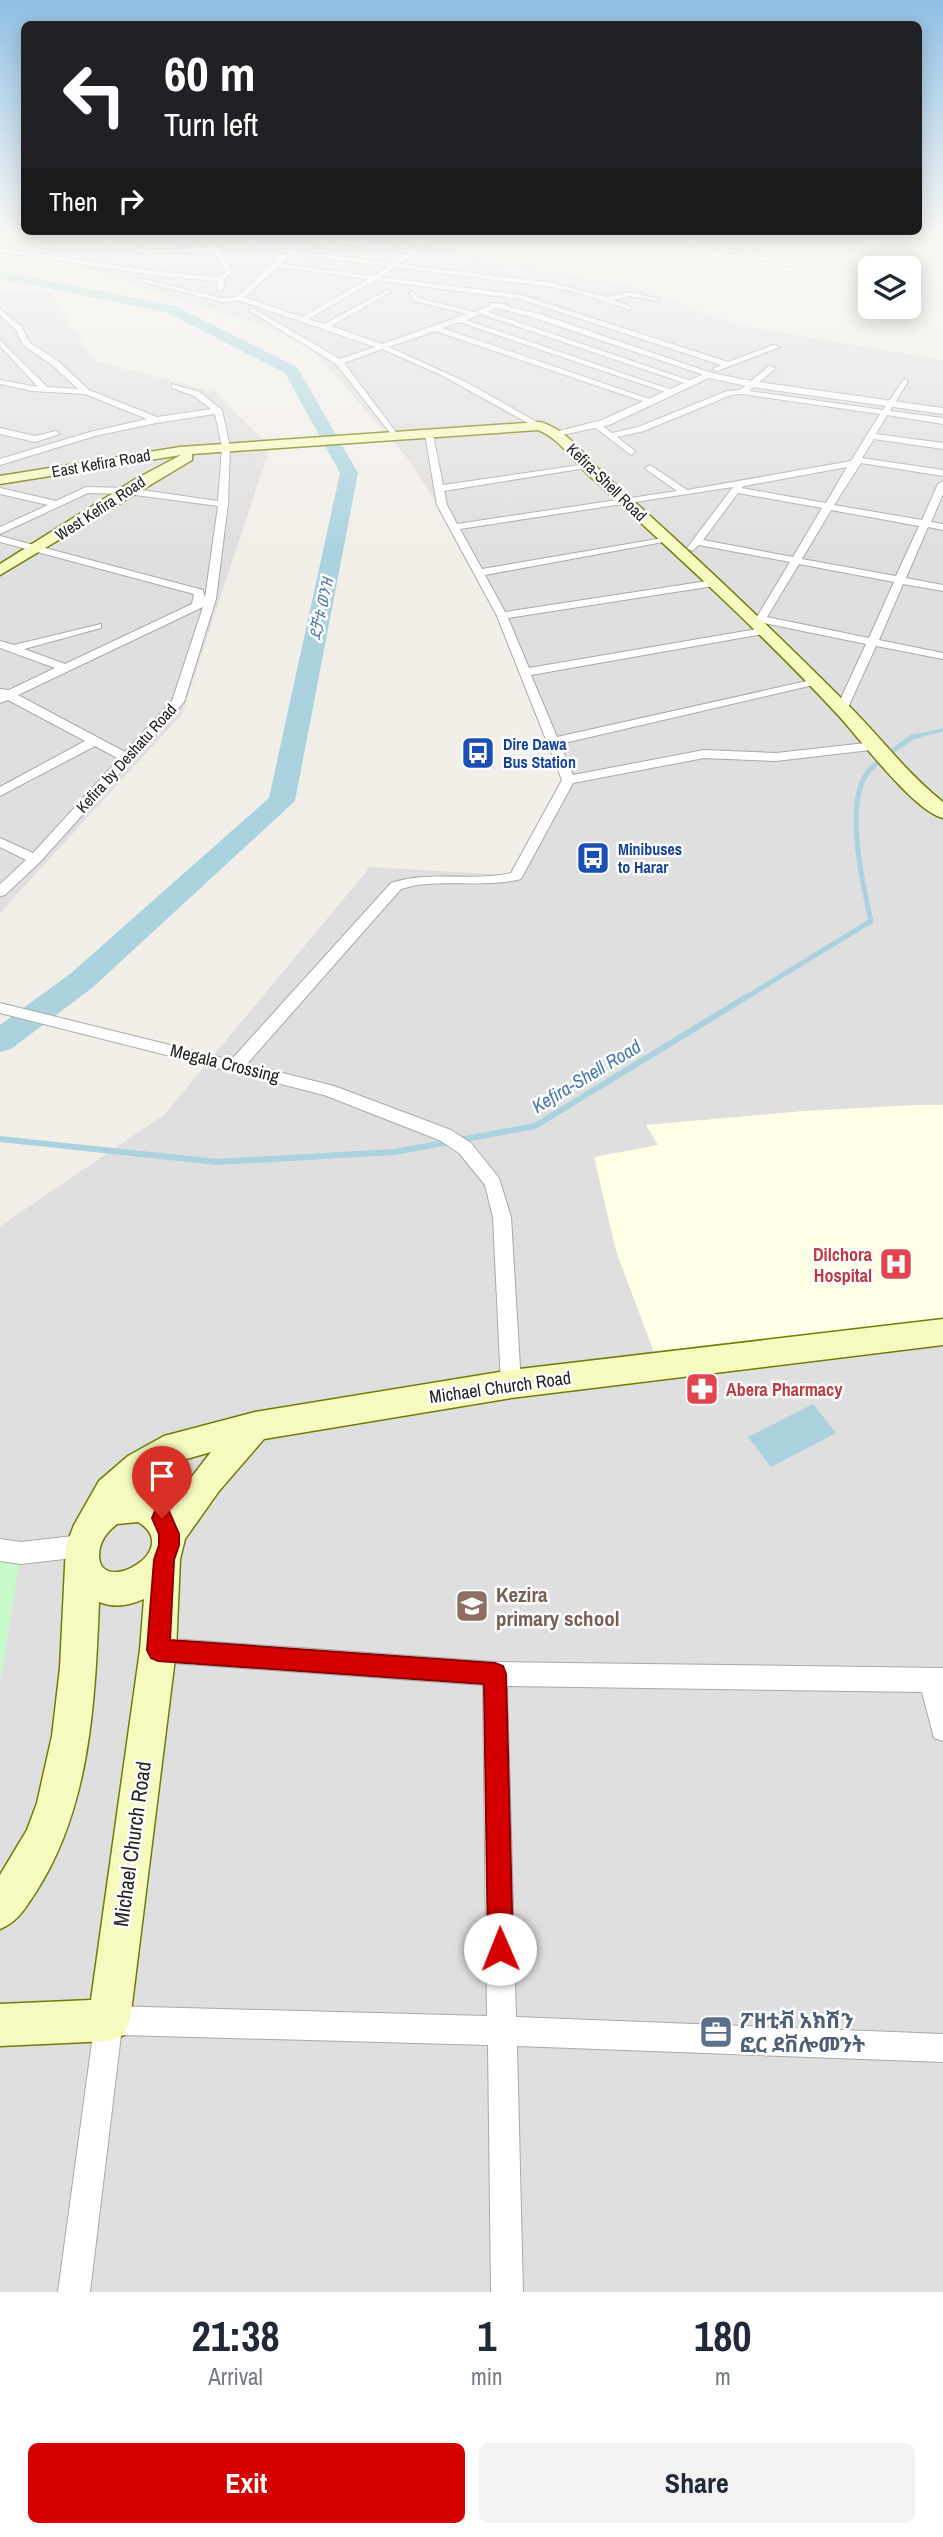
<!DOCTYPE html>
<meta charset="utf-8">
<style>
:root{--surface:#fff;--page:#f2f2f3;--text:#1f2937;--muted:#747a83;--accent:#d40000}
body{margin:0;font-family:"Archivo Narrow","Noto Sans Ethiopic",sans-serif;background:var(--page);color:var(--text);height:100vh;display:flex;flex-direction:column;font-size:26px;white-space:nowrap}
*{box-sizing:border-box;margin:0}
p{font-size:23px;color:var(--muted)}
.icon{flex:none;width:38px;height:38px;fill:none;stroke:currentColor;stroke-width:2;stroke-linecap:round;stroke-linejoin:round}
.map{position:relative;height:2292px;overflow:hidden}
.details{display:flex;flex-direction:column;background:var(--surface);flex:1}
.details>*{flex:none}
.guide{position:absolute;left:21px;top:21px;width:901px;height:214px;border-radius:10px;box-shadow:0 4px 18px #0003;background:#202124;color:#fff;overflow:hidden}
.tools{position:absolute;left:858px;top:256px;display:grid;gap:14px}
.tools a{display:grid;place-items:center;width:63px;height:63px;border-radius:10px;background:var(--surface);box-shadow:0 4px 18px #0003;font-size:35px}
.pin{position:absolute;display:grid;place-items:center;width:60px;height:60px;color:#fff;margin:-72px -30px;border-radius:50% 50% 50% 0;rotate:-45deg;box-shadow:0 0 7px #0007}
.pin .icon{rotate:45deg}
.me{position:absolute;width:77px;margin:-38px;rotate:359deg;stroke-linejoin:round;filter:drop-shadow(0 0 5px #0008)}
.turn{display:flex;align-items:center;gap:24px;height:147px;padding:0 28px;font-size:32px}
.turn .icon{width:91px;height:91px;stroke-width:2.5}
.turn b{display:block;font-size:49px;line-height:60px}
.then{display:flex;align-items:center;height:66px;padding:0 28px;background:#0003;gap:14px;font-size:26px}
.eta{display:flex;justify-content:space-evenly;align-items:center;height:119px;text-align:center}
.eta b{font-size:42px;font-weight:700;line-height:49px}
.action{display:flex;gap:14px;margin-top:auto;padding:14px 28px}
.action a{flex:1;height:80px;border-radius:10px;background:var(--accent);color:#fff;font-size:28px;font-weight:700;line-height:80px;text-align:center}
.action a+a{background:var(--page);color:var(--text)}
.map>svg:first-child{display:block}
.residential{fill:#e0dfdf}
.education{fill:#ffffe5}
.park{fill:#c8facc}
.water{fill:#aad3df}
.lines{fill:none;stroke-linecap:round;stroke-linejoin:round}
.stream-far2{stroke:#aad3df;stroke-width:3.5}
.stream-far1{stroke:#aad3df;stroke-width:5}
.stream{stroke:#aad3df;stroke-width:6}
.river{fill:#aad3df;fill-rule:evenodd}
.minor-casing{stroke:#a9a9a9;stroke-width:2}
.tertiary-casing{stroke:#a9a9a9;stroke-width:2}
.secondary-casing{stroke:#707d05;stroke-width:3}
.minor{fill:#fff;fill-rule:evenodd}
.tertiary{fill:#fff;fill-rule:evenodd}
.secondary{fill:#f7fabf;fill-rule:evenodd}
.route{fill:#d40000;stroke:#8a0000;stroke-width:2}
.labels{text-anchor:middle;dominant-baseline:central;stroke-width:5;stroke-linejoin:round;paint-order:stroke}
.far-street-label{font-size:16px;fill:#222;stroke:#fff}
.far-water-label{font-size:16px;font-style:italic;fill:#4a7aab;stroke:#fff}
.far-transit-label{font-size:16px;font-weight:bold;fill:#164399;stroke:#fff;text-anchor:start}
.street-label{font-size:18px;fill:#222;stroke:#fff}
.health-label{font-size:18px;font-weight:bold;fill:#be3a42;stroke:#fff;text-anchor:end}
.water-label{font-size:19px;font-style:italic;fill:#4a7aab;stroke:#fff}
.near-education-label{font-size:21px;font-weight:bold;fill:#785e54;stroke:#fff;text-anchor:start}
.near-street-label{font-size:21px;fill:#222;stroke:#fff}
.near-service-label{font-size:21px;font-weight:bold;fill:#4e5e75;stroke:#fff;text-anchor:start}
</style>
<div class="map">
<svg width="943" height="2292" viewBox="0 0 943 2292">
<rect width="100%" height="100%" fill="#f2efe9"/>
<g class="residential">
<path d="M0 234H434L450 252 632 286 738 325 943 360V2292H0V1226L164 1115 370 867 512 875 574 779 495 596 408 459 304 340 56 259 0 249Z"/>
<path d="M0 291 50 292 94 361 215 392 270 447 182 714 0 913Z"/>
</g>
<path class="education" d="M915 1105H943V1322L655 1355 616 1251 594 1157 658 1145 646 1125 804 1111Z"/>
<path class="park" d="M0 1549 21 1553 0 1682Z"/>
<path class="water" d="M813 1404 836 1433 771 1467 748 1437Z"/>
<g class="lines">
<path class="stream-far2" d="M912 737 943 730"/>
<path class="stream-far1" d="M740 1001 871 921C863 886 843 800 869 771 880 758 898 748 912 737L918 736"/>
<g class="stream">
<path d="M0 1139 217 1162 394 1152 449 1142"/>
<path d="M459 1140 535 1126 743 999"/>
</g>
<path class="river" d="M0 271 175 306 297 367 358 473 295 801 92 988 11 1049 0 1052V1025L70 974 269 798 340 473 285 373 166 312 0 279Z"/>
<defs>
<g id="minor">
<path d="M26 234 58 240 55 242Z"/>
<path d="M153 234 199 241 196 243Z"/>
<path d="M207 234H213C215 249 228 257 232 272L224 280 223 291 218 290V281L162 276 0 252V248L162 272 219 277 226 272 214 251 144 254 107 246 131 245 145 250 211 247Z"/>
<path d="M239 234H245L255 244 264 247 279 234H285L270 248 287 250 302 234 411 250 419 244 397 234H405L423 241 425 245 399 264 552 283 606 297 630 292 660 299 657 301 630 296 613 300 632 307 630 310 576 292 552 287 395 267 381 277 521 295 728 362 773 345 780 347 717 371 713 369 721 365 520 299 376 280 308 319 324 324 387 290H391V292L331 326 382 344 467 314 414 301 409 292H413L418 298 474 312 490 306 488 303 506 304 505 306 540 314 717 375 710 377 534 318 498 308 488 312 694 382 687 384 481 314 466 320 675 391 668 393 459 322 442 328 655 401 648 403 435 331 389 347 466 382 544 426 537 428 441 375 382 349 344 363 399 436 395 439 336 364 248 310 254 309 340 359 375 347 241 301 222 302 136 280 139 278 222 298 237 297 284 253 251 246ZM304 239 407 253 392 263 293 251ZM290 254 387 266 374 276 281 264ZM278 267 368 279 302 317 244 297Z"/>
<path d="M657 234H667L796 265 793 267Z"/>
<path d="M0 309 22 327 29 342 58 361 89 390 157 417 211 409 194 396 172 388V384L200 392 222 410 230 447 228 504 216 599 184 702 40 862 5 895 0 896V884L26 860 0 847V838L33 853 119 759 95 746 0 796V787L85 741 8 700 0 703V689L9 690 55 668 0 648V641L14 645 101 624V628L24 649 65 664 192 604 194 594 0 542V536L203 590 205 598 218 506 128 494 88 493 0 534V527L48 505 0 494V488L56 501 86 487 128 488 218 501 222 447 215 414 156 423 95 436 0 465V459L90 432 147 419 85 394 32 391 0 384V380L38 387 0 346V340L47 387 78 389 52 365 23 345 16 330 0 315ZM203 607 172 701 125 752 18 695Z"/>
<path d="M769 366 776 368 749 391 883 410 904 379 908 381 890 411 943 418V424L887 415 876 434 943 443V449L874 439 862 458 943 470V476L861 463 834 505 922 520 938 484 943 481V494L931 522 943 524V530L928 527 906 578 943 585V591L903 584 879 640 943 653V659L876 646 846 712 836 709 866 644 764 623 757 628 752 625 790 562 699 545 692 551 687 548 733 487 460 529 482 569 669 537 674 540 485 575 505 612 714 580 719 583 714 586 508 618 529 668 763 628 769 631 763 634 531 675 557 737 816 679 822 683 560 744 573 775 704 750 776 753 875 742 879 743V749L776 761 704 758 573 783 521 879C482 889 436 877 401 889L247 1064 334 1086 451 1130 471 1143 499 1178 511 1217 521 1384 518 1390 511 1393 504 1390 501 1384 493 1217 485 1185 459 1153 439 1140 324 1095 0 1013V1003L231 1060 391 883C430 870 471 882 511 873L562 780 497 616 437 505 425 434 429 431 433 434 443 485 587 464 592 467 444 491 447 505 457 524 677 491 647 470 645 468 650 465 687 490 851 461 880 414 742 394 731 395 644 431 617 437 634 450 635 452 631 455 592 425 599 423 612 433 638 427 727 391 740 390ZM847 467 826 503 741 488 744 486ZM738 493 822 508 793 557 703 540ZM831 510 919 526 896 576 802 559ZM799 564 894 582 869 638 767 617Z"/>
<path d="M0 428 35 436 56 431 60 434 35 442 0 434Z"/>
<path d="M82 1535 90 1538 93 1546 90 1554 82 1557 21 1564 0 1561V1539L21 1542Z"/>
<path d="M158 1638 495 1662 943 1668V1741L934 1738 922 1692 507 1686 516 2017 943 2034V2062L517 2046 523 2292H491L488 2045 121 2035 90 2292H58L95 2020 99 2010 109 2006 487 2016 483 1685 158 1662 150 1658 146 1650 150 1642Z"/>
</g>
<path id="tertiary" d="M708 372 751 381 943 408V414L751 387 709 378 609 425 557 436 551 433 602 420Z"/>
<g id="secondary">
<path d="M540 422C569 430 586 459 609 479 690 551 769 626 846 703 879 735 907 774 943 802V818C914 811 860 739 838 715 761 632 676 555 593 479 574 463 561 439 538 430L192 454V460L0 575V564L134 480 181 455 0 484V476L180 447Z"/>
<path d="M943 1319V1345L511 1398 264 1439 219 1491 185 1539 180 1559 176 1650 130 2020 124 2035 109 2041 0 2046V2004L91 2000 140 1650 144 1599C128 1606 115 1608 99 1602 95 1700 91 1806 36 1892 25 1908 18 1922 0 1929V1875L27 1830 37 1803 52 1736 60 1668 66 1546 74 1525 99 1481 128 1456 164 1436 255 1412 511 1370ZM211 1452 170 1505 154 1495 136 1491 172 1463ZM138 1522C185 1550 100 1597 99 1556 99 1541 107 1532 117 1524Z"/>
</g>
</defs>
<use href="#minor" class="minor-casing"/>
<use href="#tertiary" class="tertiary-casing"/>
<use href="#secondary" class="secondary-casing"/>
<use href="#minor" class="minor"/>
<use href="#tertiary" class="tertiary"/>
<use href="#secondary" class="secondary"/>
</g>
<linearGradient id="sky" x2="0" y2="1"><stop stop-color="#8fc0e4"/><stop offset="0.42" stop-color="#f9f8f5"/><stop offset="1" stop-color="#f9f8f5" stop-opacity="0"/></linearGradient>
<rect width="943" height="555" fill="url(#sky)"/>
<path class="route" d="M162 1508 169 1511 179 1534V1545L174 1560 170 1640 495 1663 503 1666 506 1674 513 1949 509 1957 500 1961 491 1957 488 1949 484 1684 158 1661 151 1658 147 1650 154 1560 159 1545V1534L152 1518 155 1511Z"/>
<defs>
<symbol id="bus-square" viewBox="-11 -11 22 22"><rect x="-9" y="-9" width="18" height="18" rx="4" fill="#1a4fb4" stroke="#fff"/><path d="M-5-6H5V4H4V6H2V4H-2V6H-4V4H-5ZM-3.5-4V0h7V-4ZM-3.5 1.2v1.5H-2V1.2ZM2 1.2v1.5H3.5V1.2Z" fill="#fff"/></symbol>
<symbol id="hospital-square" viewBox="-11 -11 22 22"><rect x="-9" y="-9" width="18" height="18" rx="4" fill="#e0444e" stroke="#fff"/><path d="M-5-5h3v3.5h4V-5h3V5h-3V1.5h-4V5h-3Z" fill="#fff"/></symbol>
<symbol id="pharmacy-square" viewBox="-11 -11 22 22"><rect x="-9" y="-9" width="18" height="18" rx="4" fill="#e0444e" stroke="#fff"/><path d="M-2-6h4v4h4v4h-4v4h-4v-4h-4v-4h4Z" fill="#fff"/></symbol>
<symbol id="school-square" viewBox="-11 -11 22 22"><rect x="-9" y="-9" width="18" height="18" rx="4" fill="#8d6e63" stroke="#fff"/><path d="M0-5L7-2L0 1L-7-2ZM-4 1L0 2.5L4 1V4Q0 6-4 4Z" fill="#fff"/></symbol>
<symbol id="office-square" viewBox="-11 -11 22 22"><rect x="-9" y="-9" width="18" height="18" rx="4" fill="#5c6f8a" stroke="#fff"/><path d="M-6-3h4V-5.5h4V-3h4V5H-6ZM-1-4.5V-3h2v-1.5ZM-6 0V1H6V0Z" fill="#fff"/></symbol>
</defs>
<g fill-rule="evenodd">
<use href="#bus-square" x="459" y="734" width="38" height="38"/>
<use href="#bus-square" x="574" y="839" width="38" height="38"/>
<use href="#hospital-square" x="877" y="1245" width="38" height="38"/>
<use href="#pharmacy-square" x="683" y="1370" width="38" height="38"/>
<use href="#school-square" x="453" y="1587" width="38" height="38"/>
<use href="#office-square" x="697" y="2013" width="38" height="38"/>
</g>
<g class="labels">
<g class="far-street-label">
<text transform="translate(101 463) rotate(-10)">East Kefira Road</text>
<text transform="translate(607 482) rotate(44)">Kefira-Shell Road</text>
<text transform="translate(100 508) rotate(-33)">West Kefira Road</text>
<text transform="translate(126 758) rotate(-48)">Kefira by Deshatu Road</text>
</g>
<g class="far-water-label">
<text transform="translate(321 609) rotate(-78)">ደቻቱ ወንዝ</text>
</g>
<g class="far-transit-label">
<text x="503" y="744">Dire Dawa<tspan x="503" dy="18">Bus Station</tspan></text>
<text x="618" y="849">Minibuses<tspan x="618" dy="18">to Harar</tspan></text>
</g>
<g class="street-label">
<text transform="translate(225 1063) rotate(14)">Megala Crossing</text>
<text transform="translate(500 1387) rotate(-8)">Michael Church Road</text>
</g>
<g class="health-label">
<text x="872" y="1254">Dilchora<tspan x="872" dy="21">Hospital</tspan></text>
<text x="726" y="1389" text-anchor="start">Abera Pharmacy</text>
</g>
<g class="water-label">
<text transform="translate(586 1076) rotate(-31)">Kefira-Shell Road</text>
</g>
<g class="near-education-label">
<text x="496" y="1594">Kezira<tspan x="496" dy="24">primary school</tspan></text>
</g>
<g class="near-street-label">
<text transform="translate(132 1844) rotate(-82)">Michael Church Road</text>
</g>
<g class="near-service-label">
<text x="740" y="2020">ፖዘቲቭ አክሽን<tspan x="740" dy="24">ፎር ደቨሎመንት</tspan></text>
</g>
</g>
</svg>
<div class="tools">
<a><svg class="icon" aria-label="layers" viewBox="0 0 24 24"><path d="M12 4l9 5-9 5-9-5zM3 14l9 5 9-5"/></svg></a>
</div>
<div class="pin" style="left:162px;top:1518px;background:#d93025"><svg class="icon" aria-label="arrive" viewBox="0 0 24 24"><path d="M6 21V4h12l-3 4 3 4H6"/></svg></div>
<svg class="me" style="left:500px;top:1949px" viewBox="-20 -20 40 40"><circle r="19" fill="#fff"/><path d="M0-13L10 11 0 6-10 11z" fill="#d40000"/></svg>
<div class="guide">
<div class="turn"><svg class="icon" aria-label="left" viewBox="0 0 24 24"><path d="M17 20v-9H6M10 6l-5 5 5 5"/></svg><div><b>60 m</b>Turn left</div></div>
<div class="then">Then<svg class="icon" aria-label="right" viewBox="0 0 24 24"><path d="M7 20v-9h11M14 6l5 5-5 5"/></svg></div>
</div>
</div>
<section class="details">
<div class="eta">
<div><b>21:38</b><p>Arrival</p></div>
<div><b>1</b><p>min</p></div>
<div><b>180</b><p>m</p></div>
</div>
<div class="action"><a>Exit</a><a>Share</a></div>
</section>
